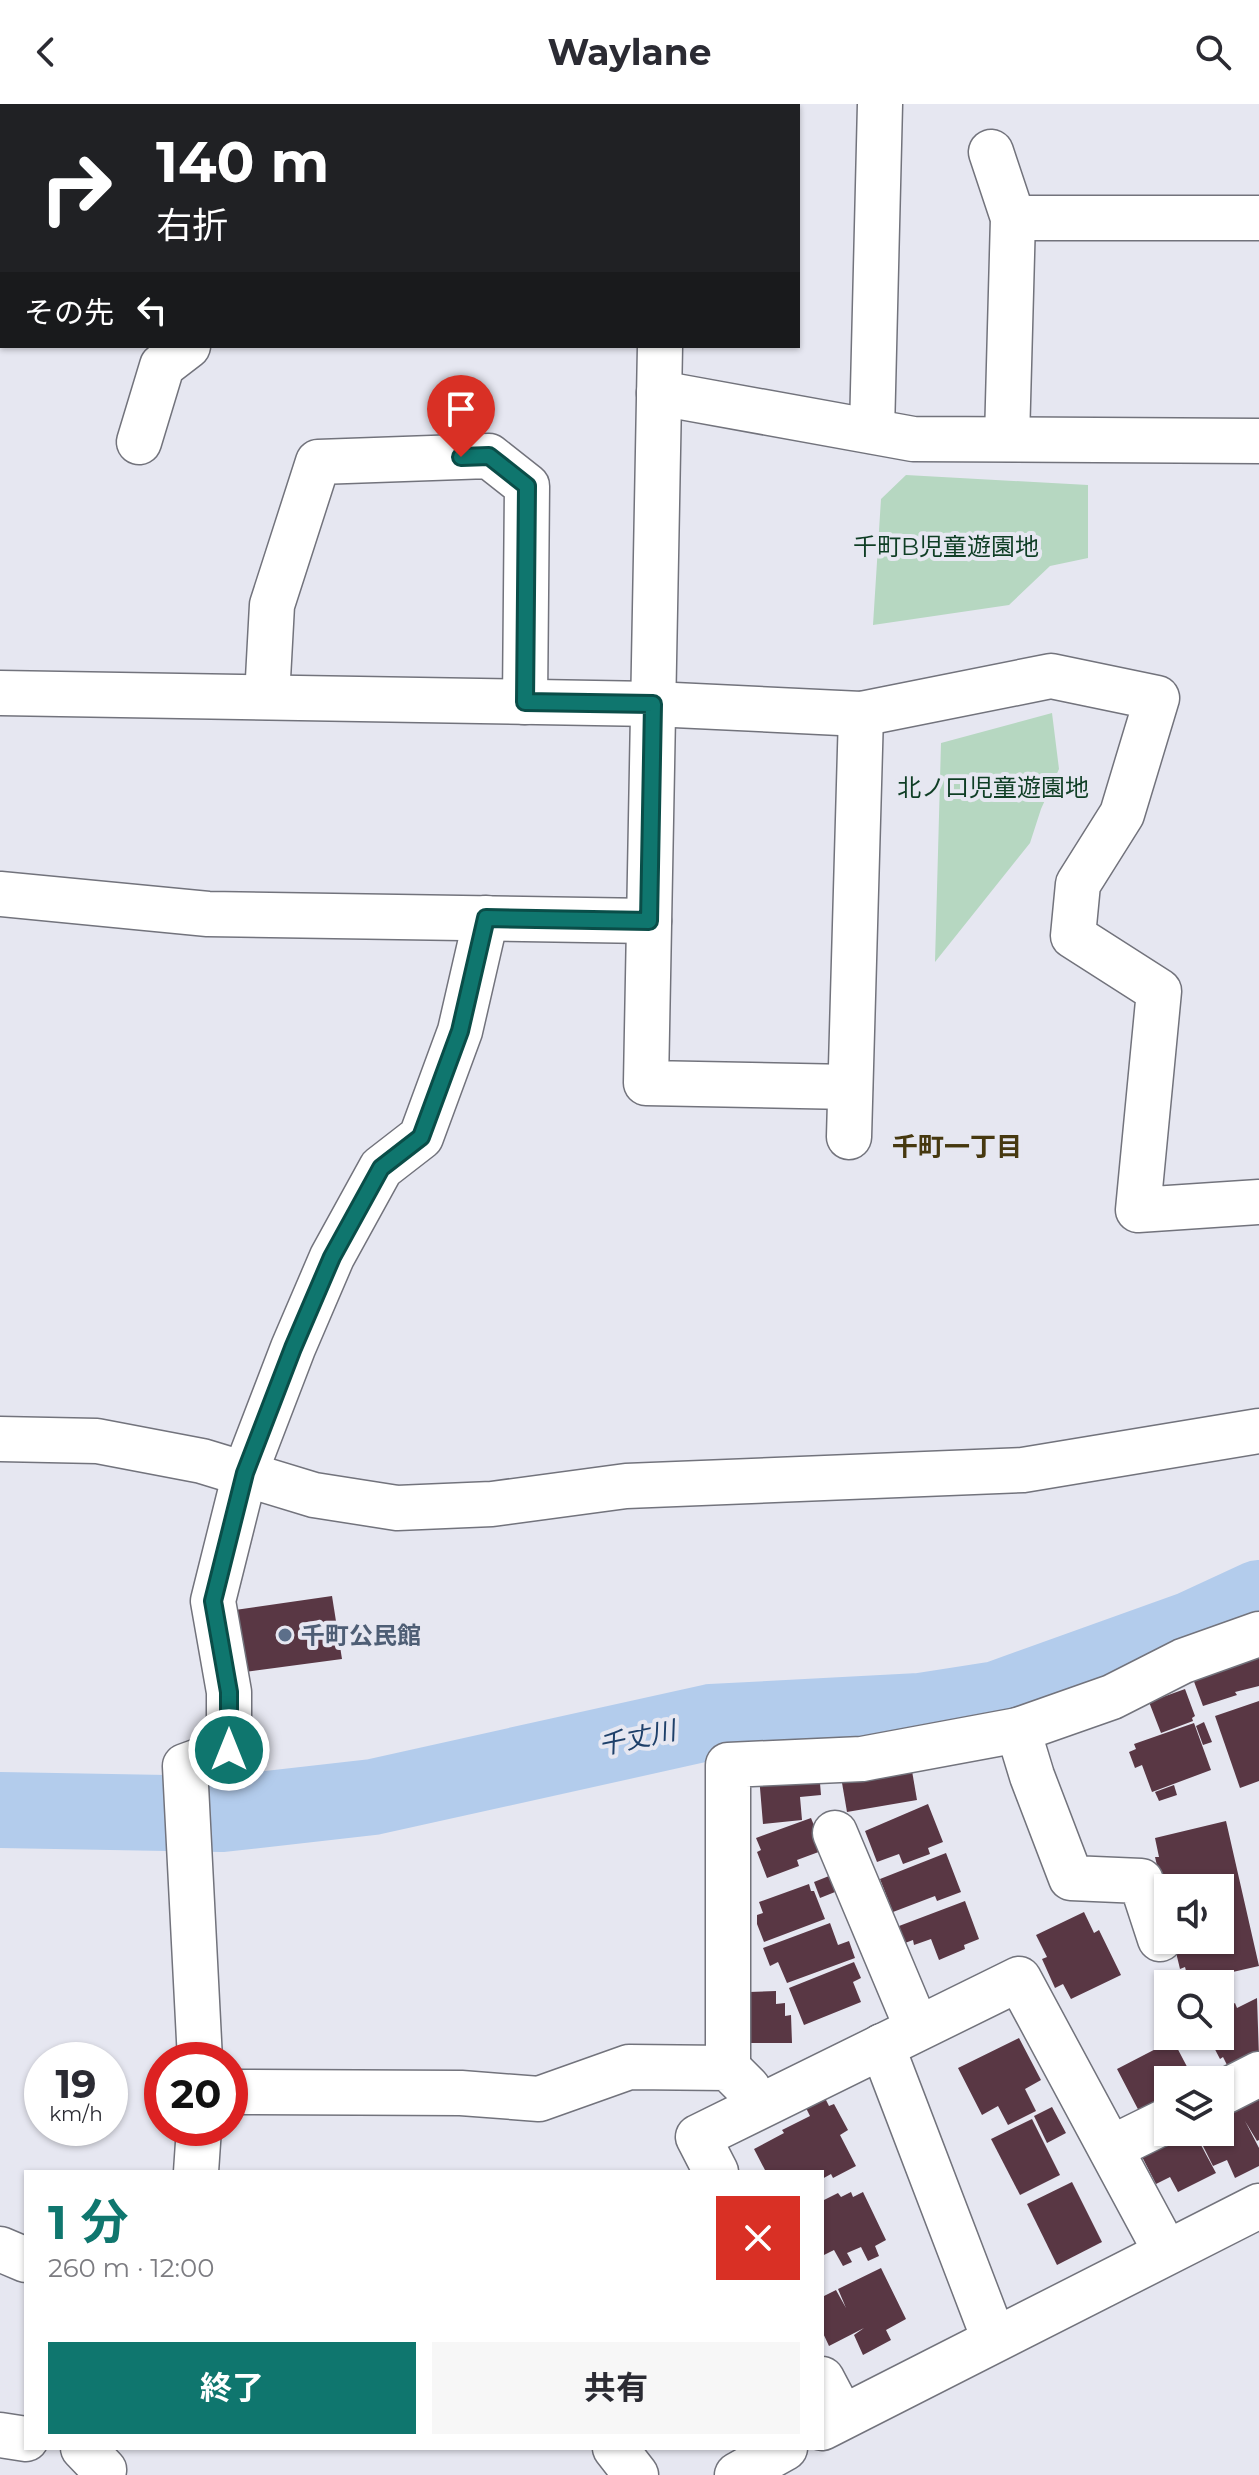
<!DOCTYPE html>
<html lang="ja">
<meta charset="utf-8">
<style>
:root{--surface:#fff;--page:#f7f7f7;--text:#2b2b33;--muted:#7c7c81;--accent:#0f766e}
body{margin:0;font-family:Montserrat,"Noto Sans JP",sans-serif;background:var(--page);color:var(--text);height:100vh;display:flex;flex-direction:column;font-size:30px;white-space:nowrap}
*{box-sizing:border-box;margin:0}
p{font-size:26px;color:var(--muted)}
.icon{flex:none;width:44px;height:44px;fill:none;stroke:currentColor;stroke-width:2;stroke-linecap:round;stroke-linejoin:round}
.map{position:relative;flex:1;overflow:hidden}
.sheet{position:absolute;left:24px;top:2066px;width:800px;height:280px;display:flex;flex-direction:column;background:var(--surface);border-radius:0px;box-shadow:0 2px 6px #0004}
.sheet>*{flex:none}
.hud{position:absolute;left:0px;top:0px;width:800px;height:244px;box-shadow:0 2px 6px #0004;background:#202124;color:#fff;overflow:hidden}
.buttons{position:absolute;left:1154px;top:1770px;display:grid;gap:16px}
.buttons a{display:grid;place-items:center;width:80px;height:80px;border-radius:0px;background:var(--surface);box-shadow:0 2px 6px #0004;font-size:40px}
.speed{position:absolute;left:24px;top:1938px;display:flex;gap:16px;font-size:40px;font-weight:700;text-align:center}
.speed>*{display:grid;place-content:center;width:104px;height:104px;border-radius:50%;background:var(--surface);box-shadow:0 2px 6px #0004;line-height:1}
.speed small{font-size:20px;font-weight:400}
.speed .limit{border:12px solid #d22;background:#fff;color:#111}
.pin{position:absolute;display:grid;place-items:center;width:68px;height:68px;color:#fff;margin:-82px -34px;border-radius:50% 50% 50% 0;rotate:-45deg;box-shadow:0 0 8px #0007}
.pin .icon{rotate:45deg}
.me{position:absolute;width:88px;margin:-44px;rotate:0deg;stroke-linejoin:round;filter:drop-shadow(0 0 6px #0008)}
.turn{display:flex;align-items:center;gap:28px;height:168px;padding:0 24px;font-size:36px}
.turn .icon{width:104px;height:104px;stroke-width:2.5}
.turn b{display:block;font-size:56px;line-height:68px}
.then{display:flex;align-items:center;height:76px;padding:0 24px;background:#0003;gap:16px;font-size:30px}
.round{display:grid;place-items:center;flex:none;width:84px;height:84px;border-radius:0px;background:var(--page)}
.headline{display:flex;align-items:center;justify-content:space-between;height:136px;padding:0 24px}
h1{font-size:48px;font-weight:700;line-height:60px;color:var(--accent)}
.button{display:flex;gap:16px;margin-top:auto;padding:16px 24px}
.button a{flex:1;height:92px;border-radius:0px;background:var(--accent);color:#fff;font-size:32px;font-weight:700;line-height:92px;text-align:center}
.button a+a{background:var(--page);color:var(--text)}
header{display:flex;justify-content:space-between;align-items:center;height:104px;padding:0 24px;background:var(--surface);font-size:36px;font-weight:700}
.map>svg:first-child{display:block}
.green{fill:#b6d7c1}
.lines{fill:none;stroke-linecap:round;stroke-linejoin:round}
.river{stroke:#b3ccec;stroke-width:76}
.building{fill:#593744}
.minor-casing{stroke:#72737c;stroke-width:47}
.major-casing{stroke:#72737c;stroke-width:47}
.minor{stroke:#fff;stroke-width:44}
.major{stroke:#fff;stroke-width:44}
.route-casing{stroke:#0a4d48;stroke-width:20}
.route{stroke:#0f766e;stroke-width:14}
.service-dot{fill:#5c6f8a;stroke:#e6e7f1;stroke-width:3}
.labels{text-anchor:middle;dominant-baseline:central;stroke-width:8;stroke-linejoin:round;paint-order:stroke}
.park-label{font-size:24px;fill:#0f3e25;stroke:#e6e7f1}
.service-label{font-size:24px;font-weight:bold;fill:#4e5e75;stroke:#e6e7f1;text-anchor:start}
.neighbourhood-label{font-size:26px;font-weight:bold;fill:#46380f;stroke:#e6e7f1}
.water-label{font-size:26px;font-style:italic;fill:#1e406a;stroke:#e6e7f1}
</style>
<header><svg class="icon" aria-label="back" viewBox="0 0 24 24"><path d="M15 5l-7 7 7 7"/></svg>Waylane<svg class="icon" aria-label="search" viewBox="0 0 24 24"><circle cx="10" cy="10" r="6"/><path d="M15 15l6 6"/></svg></header>
<div class="map">
<svg width="1259" height="2371" viewBox="0 0 1259 2371">
<rect width="100%" height="100%" fill="#e6e7f1"/>
<g class="green">
<path d="M906 371 1088 381V454L1050 462 1009 501 873 521 881 395Z"/>
<path d="M1052 609 1059 665 1041 705 1030 739 935 858 941 639Z"/>
</g>
<g class="lines">
<path class="river" d="M0 1706 222 1710 373 1693 711 1618 920 1607 997 1595 1192 1525 1259 1494"/>
</g>
<g class="building">
<path d="M332 1492 342 1555 237 1569 228 1507Z"/>
<path d="M1259 1544V1582L1235 1588 1237 1591 1203 1602 1189 1564Z"/>
<path d="M1185 1585 1195 1612 1192 1614 1193 1617 1161 1629 1149 1598Z"/>
<path d="M1259 1597V1677L1240 1684 1215 1612Z"/>
<path d="M1204 1618 1212 1638 1203 1641 1196 1622Z"/>
<path d="M1194 1619 1211 1666 1152 1688 1142 1661 1135 1664 1129 1648 1136 1645 1134 1640Z"/>
<path d="M911 1661 917 1696 847 1708 841 1673Z"/>
<path d="M819 1667 821 1691 800 1693 802 1716 763 1720 759 1672Z"/>
<path d="M1174 1681 1177 1691 1159 1697 1155 1688Z"/>
<path d="M928 1700 943 1738 928 1744 930 1750 903 1760 899 1750 877 1758 865 1727Z"/>
<path d="M811 1714 824 1746 797 1756 799 1762 767 1774 757 1748 761 1746 756 1734Z"/>
<path d="M1226 1717 1259 1862 1189 1878 1185 1863 1180 1865 1173 1836H1220V1784H1168V1794L1165 1795 1155 1753H1159L1155 1734Z"/>
<path d="M946 1749 961 1788 937 1797 935 1792 893 1808 880 1775Z"/>
<path d="M829 1772 835 1788 820 1794 814 1778Z"/>
<path d="M809 1780 811 1787H814L825 1815 764 1838 757 1820V1811L763 1809 759 1798Z"/>
<path d="M965 1797 979 1835 964 1841 965 1845 939 1856 931 1835 914 1841 913 1836 905 1839 899 1822Z"/>
<path d="M1084 1808 1094 1829 1099 1826 1121 1871 1071 1895 1063 1880 1055 1884 1042 1855 1047 1853 1036 1831Z"/>
<path d="M830 1819 838 1841 849 1837 855 1854 787 1879 778 1858 770 1862 763 1844Z"/>
<path d="M854 1858 861 1874 853 1878 861 1898 804 1921 789 1884Z"/>
<path d="M776 1887V1900L785 1899V1912L791 1911 792 1939H750L749 1888Z"/>
<path d="M1257 1894 1259 1953 1252 1957 1249 1950 1227 1961 1223 1953 1220 1955 1208 1932H1220V1907L1235 1899 1237 1904Z"/>
<path d="M1019 1934 1041 1976 1025 1985 1036 2007 1008 2021 998 2002 982 2011 958 1964Z"/>
<path d="M1173 1936 1194 1976H1168V1997L1141 2011 1117 1965Z"/>
<path d="M1259 1981V2036L1257 2037 1245 2017 1259 2044V2062L1235 2074 1227 2056 1213 2062 1196 2028H1220V2001Z"/>
<path d="M825 1994 829 2002 834 2000 848 2026 840 2031 856 2062 833 2074 831 2070 822 2075V2068H766L754 2045 784 2029 782 2026 810 2012 806 2004Z"/>
<path d="M1052 2003 1066 2029 1047 2039 1034 2012Z"/>
<path d="M1032 2015 1060 2071 1020 2091 991 2035Z"/>
<path d="M1168 2028H1194L1216 2069 1178 2088 1170 2073 1156 2080 1137 2043Z"/>
<path d="M1072 2078 1102 2138 1057 2161 1027 2100Z"/>
<path d="M851 2088 853 2093 863 2088 886 2136 875 2142 879 2152 868 2157 861 2143 847 2149 852 2158 843 2162 834 2146 822 2152V2097L838 2089 841 2093Z"/>
<path d="M881 2164 906 2215 886 2226 891 2236 863 2251 854 2231 864 2224 829 2242 822 2227V2193L836 2186 846 2204 838 2185Z"/>
</g>
<g class="lines">
<defs>
<g id="minor">
<path d="M664 2V0"/>
<path d="M991 48 1013 114 1007 335"/>
<path d="M1013 114H1259"/>
<path d="M660 242 646 979 850 983"/>
<path d="M659 289 913 335 1259 337"/>
<path d="M872 327 880 0"/>
<path d="M139 338 162 262 188 242"/>
<path d="M0 589 653 600 861 610 1051 572 1157 594 1122 710 1078 780 1073 832 1159 887 1138 1106 1259 1098"/>
<path d="M267 593 272 501 318 358 489 352 527 382 525 598"/>
<path d="M0 790 208 810 649 817"/>
<path d="M849 1033 861 610"/>
<path d="M0 1335 97 1337 202 1357 314 1391 397 1404 492 1400 626 1382 1023 1366 1259 1327"/>
<path d="M1018 1626 1032 1672 1071 1774 1141 1777 1160 1835"/>
<path d="M835 1729 917 1924"/>
<path d="M882 1942 994 2235"/>
<path d="M200 1956 185 1662 229 1646V1588L213 1497 245 1369 293 1244 332 1153 381 1064 421 1033 460 927 486 814"/>
<path d="M728 1964V1661L862 1655 1018 1626 1112 1593 1183 1557 1259 1530"/>
<path d="M230 1988 461 1989 539 1995 629 1963 728 1964 748 1984"/>
<path d="M1220 1990 1259 1970"/>
<path d="M1111 2044 1168 2016"/>
<path d="M196 2068 199 2024"/>
<path d="M716 2068 698 2033 1019 1875 1166 2148"/>
<path d="M0 2145 26 2156"/>
<path d="M822 2275 842 2313"/>
<path d="M822 2324 1259 2102"/>
<path d="M0 2331 26 2335"/>
<path d="M83 2344 104 2366 103 2371"/>
<path d="M615 2344 636 2371"/>
<path d="M737 2371 785 2344"/>
</g>
<g id="major">
<path d="M187 2 190 0"/>
<path d="M0 130 2 129"/>
</g>
</defs>
<use href="#minor" class="minor-casing"/>
<use href="#major" class="major-casing"/>
<use href="#minor" class="minor"/>
<use href="#major" class="major"/>
</g>
<g class="lines">
<defs>
<path id="route" d="M229 1646V1588L213 1497 245 1369 293 1244 332 1153 381 1064 421 1033 460 927 486 814 649 817 653 600 525 598 527 382 489 352 461 353"/>
</defs>
<use href="#route" class="route-casing"/>
<use href="#route" class="route"/>
</g>
<circle class="service-dot" cx="285" cy="1531" r="8"/>
<g class="labels">
<g class="park-label">
<text x="946" y="442">千町B児童遊園地</text>
<text x="993" y="683">北ノ口児童遊園地</text>
</g>
<g class="service-label">
<text x="301" y="1531">千町公民館</text>
</g>
<g class="neighbourhood-label">
<text x="957" y="1043">千町一丁目</text>
</g>
<g class="water-label">
<text transform="translate(637 1634) rotate(-12)">千丈川</text>
</g>
</g>
</svg>
<div class="buttons">
<a><svg class="icon" aria-label="sound" viewBox="0 0 24 24"><path d="M4 9h4l5-4v14l-5-4H4zM17 9q2 3 0 6"/></svg></a>
<a><svg class="icon" aria-label="search" viewBox="0 0 24 24"><circle cx="10" cy="10" r="6"/><path d="M15 15l6 6"/></svg></a>
<a><svg class="icon" aria-label="layers" viewBox="0 0 24 24"><path d="M12 4l9 5-9 5-9-5zM3 14l9 5 9-5"/></svg></a>
</div>
<div class="speed"><div>19<small>km/h</small></div><div class="limit">20</div></div>
<div class="pin" style="left:461px;top:353px;background:#d93025"><svg class="icon" aria-label="arrive" viewBox="0 0 24 24"><path d="M6 21V4h12l-3 4 3 4H6"/></svg></div>
<svg class="me" style="left:229px;top:1646px" viewBox="-20 -20 40 40"><circle r="17" fill="#0f766e" stroke="#fff" stroke-width="3"/><path d="M0-11L8 9 0 5-8 9z" fill="#fff"/></svg>
<div class="hud">
<div class="turn"><svg class="icon" aria-label="right" viewBox="0 0 24 24"><path d="M7 20v-9h11M14 6l5 5-5 5"/></svg><div><b>140 m</b>右折</div></div>
<div class="then">その先<svg class="icon" aria-label="left" viewBox="0 0 24 24"><path d="M17 20v-9H6M10 6l-5 5 5 5"/></svg></div>
</div>
<section class="sheet">
<div class="headline"><div><h1>1 分</h1><p>260 m · 12:00</p></div><a class="round" style="background:#d93025;color:#fff"><svg class="icon" aria-label="close" viewBox="0 0 24 24"><path d="M6 6l12 12M18 6L6 18"/></svg></a></div>
<div class="button"><a>終了</a><a>共有</a></div>
</section>
</div>
